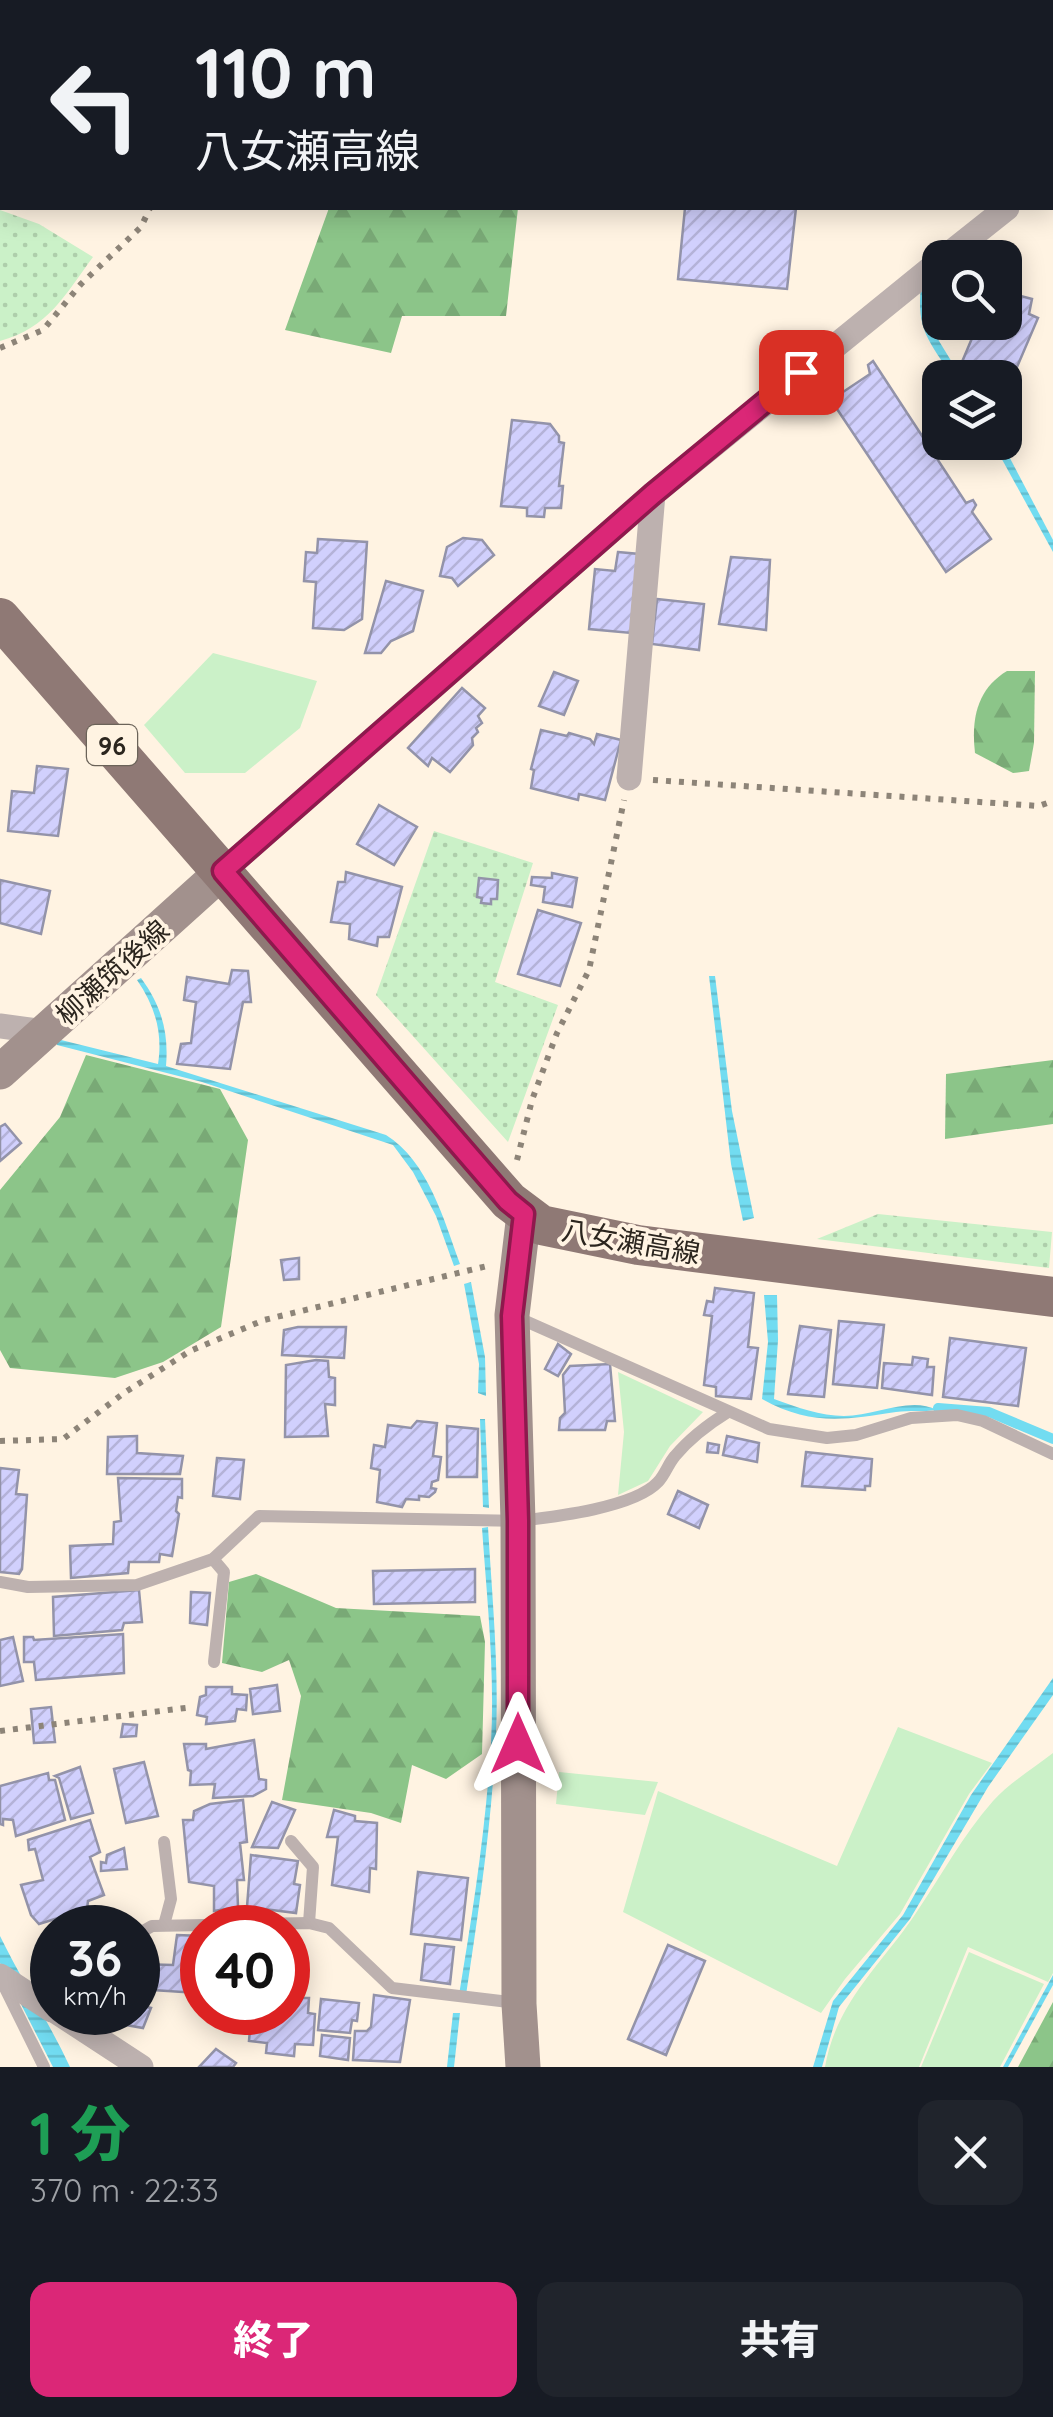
<!DOCTYPE html>
<html lang="ja">
<meta charset="utf-8">
<style>
:root{--surface:#171b24;--page:#20242c;--text:#f1f3f6;--muted:#9ea1a6;--accent:#db2777}
body{margin:0;font-family:Quicksand,"Noto Sans JP",sans-serif;background:var(--page);color:var(--text);height:100vh;display:flex;flex-direction:column;font-size:38px;white-space:nowrap}
*{box-sizing:border-box;margin:0}
p{font-size:32px;color:var(--muted)}
.icon{flex:none;width:55px;height:55px;fill:none;stroke:currentColor;stroke-width:2;stroke-linecap:round;stroke-linejoin:round}
.map{position:relative;height:2067px;overflow:hidden}
.panel{display:flex;flex-direction:column;background:var(--surface);flex:1}
.panel>*{flex:none}
.top-card{position:absolute;left:0px;top:0px;width:1055px;height:210px;box-shadow:0 5px 25px #0003;background:#171b24;color:var(--text);overflow:hidden}
.controls{position:absolute;left:922px;top:240px;display:grid;gap:20px}
.controls a{display:grid;place-items:center;width:100px;height:100px;border-radius:20px;background:var(--surface);box-shadow:0 5px 25px #0003;font-size:50px}
.speed{position:absolute;left:30px;top:1905px;display:flex;gap:20px;font-size:50px;font-weight:700;text-align:center}
.speed>*{display:grid;place-content:center;width:130px;height:130px;border-radius:50%;background:var(--surface);box-shadow:0 5px 25px #0003;line-height:1}
.speed small{font-size:25px;font-weight:400}
.speed .limit{border:15px solid #d22;background:#fff;color:#111}
.pin{position:absolute;display:grid;place-items:center;width:85px;height:85px;color:#fff;margin:-42px;border-radius:20px;box-shadow:0 5px 15px #0006}
.me{position:absolute;width:110px;margin:-55px;rotate:0deg;stroke-linejoin:round;filter:drop-shadow(0 0 8px #0008)}
.turn{display:flex;align-items:center;gap:35px;height:210px;padding:0 30px;font-size:45px}
.turn .icon{width:130px;height:130px;stroke-width:2.5}
.turn b{display:block;font-size:70px;line-height:85px}
.round{display:grid;place-items:center;flex:none;width:105px;height:105px;border-radius:20px;background:var(--page)}
.overview{display:flex;align-items:center;justify-content:space-between;height:170px;padding:0 30px}
h1{font-size:60px;font-weight:800;line-height:75px;color:#1e9e55}
.action{display:flex;gap:20px;margin-top:auto;padding:20px 30px}
.action a{flex:1;height:115px;border-radius:20px;background:var(--accent);color:#fff;font-size:40px;font-weight:800;line-height:115px;text-align:center}
.action a+a{background:var(--page);color:var(--text)}
.map>svg:first-child{display:block}
.grass{fill:#cbf1c8}
.forest{fill:url(#forest-firs)}
.park{fill:url(#park-dots)}
.water{fill:url(#water-rules)}
.lines{fill:none;stroke-linecap:round;stroke-linejoin:round}
.stream{stroke:#72dcf1;stroke-width:10}
.building{fill:url(#building-hatch);stroke:#9393a9;stroke-width:2.5}
.path{stroke:#8d8478;stroke-width:6;stroke-dasharray:5 8;stroke-linecap:butt}
.lane{stroke:#bdb1af;stroke-width:12}
.street{stroke:#bdb1af;stroke-width:25}
.secondary{stroke:#a2918d;stroke-width:35}
.primary{stroke:#8f7975;stroke-width:40}
.route-casing{stroke:#8e194d;stroke-width:25}
.route{stroke:#db2777;stroke-width:18}
.labels{text-anchor:middle;dominant-baseline:central;stroke-width:8;stroke-linejoin:round;paint-order:stroke}
.shield{fill:#fff3e2;stroke:#6b6359;stroke-width:2.5}
.shield-label{font-size:25px;font-weight:bold;fill:#2b251e}
.street-label{font-size:28px;fill:#2b251e;stroke:#fff3e2}
</style>
<div class="map">
<svg width="1053" height="2067" viewBox="0 0 1053 2067">
<defs>
<pattern id="forest-firs" width="22" height="20" patternUnits="userSpaceOnUse" patternTransform="scale(2.5)"><rect width="22" height="20" fill="#8cc589"/><path d="M5 1l3.5 6h-7zM16 11l3.5 6h-7z" fill="#79a976"/></pattern>
<pattern id="park-dots" width="8" height="8" patternUnits="userSpaceOnUse" patternTransform="scale(2.5)"><rect width="8" height="8" fill="#cbf1c8"/><path d="M2 2h.1M6 6h.1" fill="none" stroke="#aeceab" stroke-width="1.8" stroke-linecap="round"/></pattern>
<pattern id="water-rules" width="6" height="5" patternUnits="userSpaceOnUse" patternTransform="scale(2.5)"><rect width="6" height="5" fill="#72dcf1"/><path d="M0 2.5h6" fill="none" stroke="#63bdce"/></pattern>
<pattern id="building-hatch" width="6" height="6" patternUnits="userSpaceOnUse" patternTransform="scale(2.5)"><rect width="6" height="6" fill="#d1d0fd"/><path d="M-1 1l2-2M0 6l6-6M5 7l2-2" fill="none" stroke="#b4b2d8"/></pattern>
</defs>
<rect width="100%" height="100%" fill="#fff3e2"/>
<g class="grass">
<path d="M666 0H1042L1041 2Z"/>
<path d="M213 653 317 681 300 728 245 773H185L144 725Z"/>
<path d="M618 1372 703 1412 670 1446 648 1481 618 1495 624 1432Z"/>
<path d="M898 1727 992 1763 969 1794 900 1914 845 1979 821 2013 623 1912 658 1791 837 1866Z"/>
<path d="M1053 1753V1973L1048 1982 968 1947 919 2067H825C836 2003 880 1966 914 1916 940 1878 962 1836 993 1801 1009 1783 1034 1768 1053 1753Z"/>
<path d="M559 1772 658 1782 645 1815 556 1804Z"/>
<path d="M969 1952 1044 1984 1000 2067H921Z"/>
</g>
<g class="forest">
<path d="M382 0H560L563 2H380Z"/>
<path d="M329 208H518L506 316H402L391 353 285 330Z"/>
<path d="M1007 671H1035L1034 743 1029 771 1013 773 975 753C971 719 977 689 1007 671Z"/>
<path d="M86 1055 220 1089 248 1140 221 1327 163 1362 115 1378 10 1368 0 1350V1190L60 1117Z"/>
<path d="M1053 1060V1124L945 1139 946 1074Z"/>
<path d="M256 1574 336 1608 480 1616 485 1642 482 1754 446 1779 412 1765 401 1823 371 1813 282 1800 301 1696 289 1660 262 1672 222 1663 229 1582Z"/>
<path d="M1053 2002V2067H1018Z"/>
</g>
<g class="park">
<path d="M0 210 39 224 93 257C65 295 48 328 0 341Z"/>
<path d="M434 831 533 863 495 982 558 1005 508 1142 376 995Z"/>
<path d="M878 1214 1052 1232 1049 1268 817 1239Z"/>
</g>
<g class="water">
<path d="M921 286H929L926 311 939 341 961 377H952C930 341 916 331 921 286Z"/>
<path d="M993 443H1002L1053 540V552Z"/>
<path d="M709 976H715L732 1111 754 1218 743 1221 731 1164Z"/>
<path d="M141 978C161 1005 169 1032 166 1066L386 1135C428 1161 444 1220 460 1264L454 1266 436 1216 413 1172 393 1145 202 1082 57 1045V1039L158 1064C163 1033 155 1006 137 980Z"/>
<path d="M471 1282 485 1357 486 1396 478 1393 479 1364 464 1284Z"/>
<path d="M764 1295H777L778 1340 774 1399C796 1407 821 1416 844 1416 875 1416 910 1396 937 1410 923 1412 910 1410 896 1412 844 1420 811 1426 762 1399L768 1342Z"/>
<path d="M480 1419H485L489 1508 483 1507Z"/>
<path d="M488 1527C492 1596 499 1665 496 1735 492 1821 479 1909 466 1995H459C473 1911 486 1827 491 1743 495 1672 487 1599 482 1528Z"/>
<path d="M1053 1678V1695L988 1787 910 1919 839 2007 822 2067H813L833 2001 903 1915 971 1795Z"/>
<path d="M0 1936C22 1981 49 2022 70 2067H53L0 1963Z"/>
<path d="M1053 1975V1985L1008 2067H1003Z"/>
<path d="M453 2013H460L454 2067H447Z"/>
</g>
<g class="lines">
<path class="stream" d="M938 1408 989 1412 1053 1439"/>
</g>
<g class="building">
<path d="M685 208H796L787 289 678 279Z"/>
<path d="M1009 293 1032 299 1029 314 1038 318 1005 395V378H964L968 365 962 362 978 324 983 328 987 322H1005Z"/>
<path d="M873 361 966 503 973 500 976 505 972 512 991 539 946 572 831 400 870 374 868 365Z"/>
<path d="M512 420 550 424 559 436V442L564 443 559 486H563L561 508H545L544 517 527 516V508L501 506Z"/>
<path d="M463 538 482 540 494 555 458 586 452 578 440 576 447 547Z"/>
<path d="M318 539 367 542 362 619 344 630 313 628 316 582 304 581 306 552 317 553Z"/>
<path d="M618 552 639 554 631 633 589 629 595 569 615 571Z"/>
<path d="M731 557 770 560 766 630 719 624Z"/>
<path d="M386 581 423 591 413 631 391 641 381 653H365Z"/>
<path d="M657 599 704 604 699 650 652 644Z"/>
<path d="M554 672 578 681 564 715 539 706Z"/>
<path d="M462 688 485 708 478 716 482 723 476 728 478 732 472 738 473 745 450 772 432 758 428 766 408 748Z"/>
<path d="M541 730 567 736 569 733 590 739 594 744 597 734 621 740 605 800 579 794 578 800 531 788 534 770 531 769Z"/>
<path d="M37 766 68 769 58 836 8 831 12 791 34 793Z"/>
<path d="M379 805 417 827 394 865 357 844Z"/>
<path d="M346 872 402 887 389 937H378L377 946 349 939 350 924 331 922 338 882H345Z"/>
<path d="M552 873 577 878 572 907 543 902 545 887 531 885 532 877 552 878Z"/>
<path d="M479 878 498 880 497 899H491V904L481 903 482 898 477 897Z"/>
<path d="M0 880 50 891 41 934 0 923Z"/>
<path d="M538 910 581 923 560 986 518 974Z"/>
<path d="M232 970 248 971 251 1002H243L230 1069 177 1064 181 1044 191 1043 196 1002 184 1000 187 977 229 984Z"/>
<path d="M5 1124 21 1143 0 1161V1127Z"/>
<path d="M299 1258V1279L284 1280 281 1260Z"/>
<path d="M715 1288 754 1293 748 1347 758 1348 751 1399 716 1396V1387L704 1385 712 1316 704 1315 707 1301 713 1302Z"/>
<path d="M839 1321 884 1325 877 1388 833 1384Z"/>
<path d="M800 1326 831 1330 824 1397 788 1394Z"/>
<path d="M298 1327H346L344 1358 282 1355 284 1330Z"/>
<path d="M950 1338 1026 1348 1018 1406 943 1397Z"/>
<path d="M558 1344 571 1354 558 1376 545 1369Z"/>
<path d="M913 1357 928 1359 927 1367H934L932 1395 882 1388 884 1363 912 1365Z"/>
<path d="M316 1360 328 1361 329 1377 335 1378V1405L325 1404 328 1436 285 1437 286 1365Z"/>
<path d="M610 1364 615 1421H607L605 1430H559L560 1418 565 1413 563 1375 570 1366Z"/>
<path d="M417 1421 437 1423 433 1456 441 1457 438 1480 432 1482 431 1488 436 1489 435 1492 429 1497 419 1496V1500L406 1499 402 1507 377 1502 380 1470 371 1468 374 1445 385 1447 388 1425 411 1428Z"/>
<path d="M447 1426 478 1429 477 1477H447Z"/>
<path d="M137 1436V1453L183 1456 180 1474H107L108 1437Z"/>
<path d="M727 1436 759 1443 757 1462 723 1455Z"/>
<path d="M708 1443 719 1445 718 1453 707 1452Z"/>
<path d="M806 1452 872 1459 870 1486H865V1490L802 1486Z"/>
<path d="M217 1458 244 1460 240 1499 213 1496Z"/>
<path d="M0 1468 19 1470 16 1494 27 1495 22 1569 19 1574 0 1572Z"/>
<path d="M118 1478 182 1479V1498L178 1497 176 1511 179 1514 172 1556 160 1554 159 1562H129L128 1573 71 1578 70 1546 113 1544 114 1522 121 1521Z"/>
<path d="M678 1491 708 1505 699 1528 668 1514Z"/>
<path d="M475 1569V1602L374 1604 373 1571Z"/>
<path d="M139 1590 142 1622 124 1623 122 1630 54 1636 53 1597Z"/>
<path d="M191 1592 210 1593 207 1625 190 1623Z"/>
<path d="M123 1634 124 1673 36 1680 34 1662H24V1637H33L34 1640Z"/>
<path d="M13 1637 23 1681 0 1686V1640Z"/>
<path d="M277 1685 280 1711 253 1714 250 1689Z"/>
<path d="M206 1687H232V1694L247 1695 246 1710 237 1709 235 1721 206 1724 207 1717 197 1715 200 1697 206 1695Z"/>
<path d="M51 1707 55 1742 34 1743 31 1709Z"/>
<path d="M123 1724 137 1725 136 1736 121 1737Z"/>
<path d="M254 1740 259 1779 266 1780V1789L253 1796 213 1798 215 1784 190 1785 191 1771 188 1770 184 1744H206V1749Z"/>
<path d="M144 1762 158 1816 126 1823 114 1769Z"/>
<path d="M80 1767 93 1813 71 1819 59 1778 55 1776Z"/>
<path d="M48 1773 49 1780H55L65 1820 16 1836 13 1820 3 1819V1825L0 1824V1786Z"/>
<path d="M243 1800 247 1842 240 1843 244 1880H237L238 1907 214 1911V1886L189 1882 183 1820H193L194 1811 210 1804Z"/>
<path d="M272 1802 295 1810 278 1848 252 1847Z"/>
<path d="M334 1810 355 1816V1821L377 1823 376 1869 370 1868 369 1892 332 1885 338 1837H327Z"/>
<path d="M90 1820 100 1852 90 1857 104 1895 88 1901 87 1909 39 1924 31 1915 21 1885 43 1880 35 1849 29 1850 28 1840Z"/>
<path d="M124 1848 127 1869 101 1871V1862L106 1863 107 1855Z"/>
<path d="M251 1855 298 1861 294 1884 300 1885 296 1913 247 1907Z"/>
<path d="M418 1872 468 1878 461 1940 411 1934Z"/>
<path d="M177 1935 202 1936V1987H197V1993L138 1989V1964L173 1965Z"/>
<path d="M425 1944 454 1947 450 1984 421 1980Z"/>
<path d="M668 1945 705 1961 666 2055 628 2039Z"/>
<path d="M48 1947H52V1987L40 1982Z"/>
<path d="M374 1995 410 2000 400 2062 353 2060 355 2031H367L371 2027Z"/>
<path d="M288 1998H309L308 2013 315 2014 313 2045 295 2044 294 2056 266 2053 267 2043 249 2041 251 2018 257 2019V2012H288Z"/>
<path d="M321 1999 359 2003 357 2021 352 2020 350 2033 318 2030Z"/>
<path d="M138 2005 151 2008 143 2028 98 2020 100 2012H138Z"/>
<path d="M322 2035 350 2038 348 2060 320 2056Z"/>
<path d="M216 2049 236 2063 233 2067H199Z"/>
</g>
<g class="lines">
<g class="path">
<path d="M5 0 12 2"/>
<path d="M204 2 205 0"/>
<path d="M371 2 372 0"/>
<path d="M640 2 645 0"/>
<path d="M0 348 43 330 81 284 141 227 150 208"/>
<path d="M653 780 1039 806 1053 801"/>
<path d="M517 1160 532 1100 557 1033 589 970 624 800"/>
<path d="M0 1441 63 1439 124 1393 190 1351 264 1320 487 1266"/>
<path d="M0 1731 193 1707"/>
</g>
<g class="lane">
<path d="M514 1316 769 1429 827 1438 856 1435 911 1418 957 1415 983 1421 1053 1454"/>
<path d="M213 1559 224 1572 214 1662"/>
<path d="M0 1582 28 1587 137 1585 213 1559 259 1516 518 1521C552 1517 634 1508 658 1482 665 1475 668 1464 675 1456 690 1438 707 1425 728 1412"/>
<path d="M291 1841 313 1867 309 1923"/>
<path d="M164 1842 171 1899 164 1925"/>
<path d="M138 1934 152 1926 309 1923 329 1928 392 1988 517 2003"/>
<path d="M3 1984 44 2067"/>
</g>
<g class="street">
<path d="M1052 171H1053"/>
<path d="M944 258 1007 208"/>
<path d="M629 778 653 494"/>
<path d="M223 871 653 494 940 261"/>
<path d="M0 1026 45 1032"/>
<path d="M0 1976 52 2010"/>
<path d="M57 2012 141 2067"/>
</g>
<g class="secondary">
<path d="M0 1072 223 871"/>
<path d="M523 2067 519 2004 518 1521 512 1315 524 1214"/>
</g>
<path class="primary" d="M0 618 509 1201 541 1225 638 1245 1053 1297"/>
</g>
<g class="lines">
<defs>
<path id="route" d="M518 1744V1521L512 1316 524 1214 508 1201 223 871 653 494 801 372"/>
</defs>
<use href="#route" class="route-casing"/>
<use href="#route" class="route"/>
</g>
<g class="labels">
<rect class="shield" x="87" y="725" width="50" height="40" rx="8"/>
<g class="shield-label">
<text x="112" y="745">96</text>
</g>
<g class="street-label">
<text transform="translate(112 972) rotate(-42)">柳瀬筑後線</text>
<text transform="translate(631 1241) rotate(10)">八女瀬高線</text>
</g>
</g>
</svg>
<div class="controls">
<a><svg class="icon" aria-label="search" viewBox="0 0 24 24"><circle cx="10" cy="10" r="6"/><path d="M15 15l6 6"/></svg></a>
<a><svg class="icon" aria-label="layers" viewBox="0 0 24 24"><path d="M12 4l9 5-9 5-9-5zM3 14l9 5 9-5"/></svg></a>
</div>
<div class="speed"><div>36<small>km/h</small></div><div class="limit">40</div></div>
<div class="pin" style="left:801px;top:372px;background:#d93025"><svg class="icon" aria-label="arrive" viewBox="0 0 24 24"><path d="M6 21V4h12l-3 4 3 4H6"/></svg></div>
<svg class="me" style="left:518px;top:1744px" viewBox="-20 -20 40 40"><path d="M0-17L14 15 0 8-14 15z" fill="#db2777" stroke="#fff" stroke-width="4"/></svg>
<div class="top-card">
<div class="turn"><svg class="icon" aria-label="left" viewBox="0 0 24 24"><path d="M17 20v-9H6M10 6l-5 5 5 5"/></svg><div><b>110 m</b>八女瀬高線</div></div>
</div>
</div>
<section class="panel">
<div class="overview"><div><h1>1 分</h1><p>370 m · 22:33</p></div><a class="round"><svg class="icon" aria-label="close" viewBox="0 0 24 24"><path d="M6 6l12 12M18 6L6 18"/></svg></a></div>
<div class="action"><a>終了</a><a>共有</a></div>
</section>
